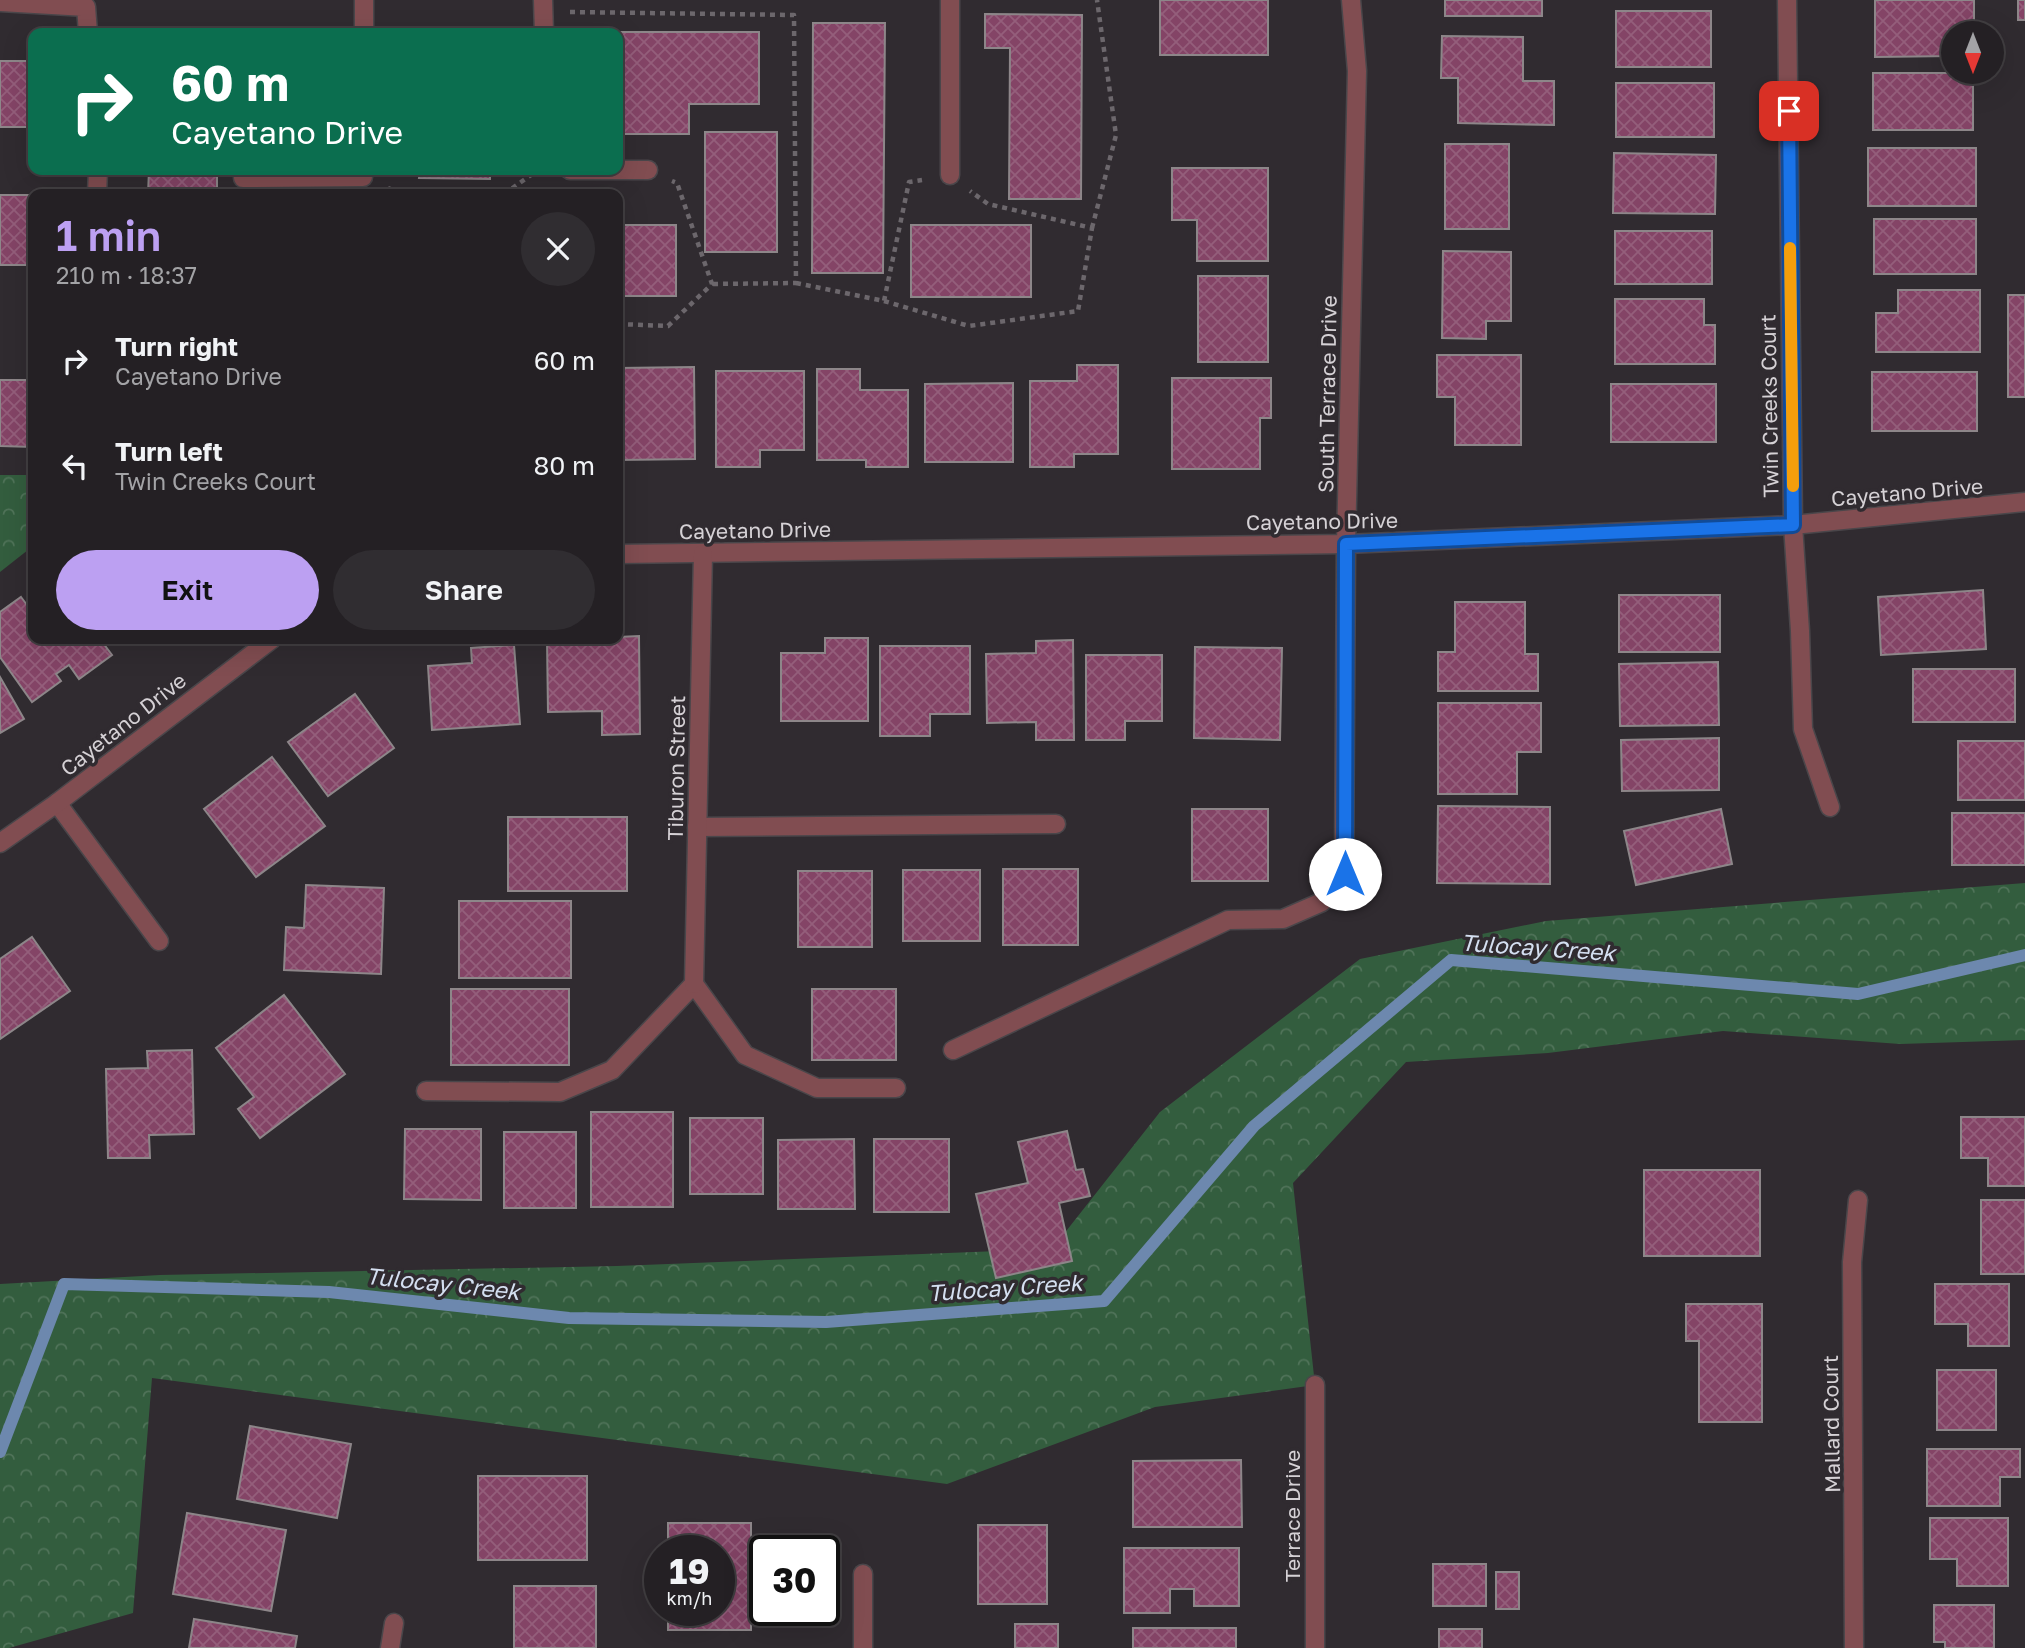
<!DOCTYPE html>
<meta charset="utf-8">
<style>
:root{--surface:#242024;--page:#302d31;--text:#f1f3f6;--muted:#a3a3a6;--line:#413e41;--accent:#bca0f2}
body{margin:0;font-family:"Golos Text",sans-serif;background:var(--page);color:var(--text);height:100vh;display:flex;flex-direction:column;font-size:26px;white-space:nowrap}
*{box-sizing:border-box;margin:0}
p{font-size:23px;color:var(--muted)}
.icon{flex:none;width:38px;height:38px;fill:none;stroke:currentColor;stroke-width:2;stroke-linecap:round;stroke-linejoin:round}
.map{position:relative;flex:1;overflow:hidden}
.side{position:absolute;left:28px;top:189px;width:595px;height:455px;display:flex;flex-direction:column;background:var(--surface);border-radius:14px;box-shadow:0 7px 28px #0002,0 0 0 2px var(--line)}
.side>*{flex:none}
.top-card{position:absolute;left:28px;top:28px;width:595px;height:147px;border-radius:14px;box-shadow:0 7px 28px #0002,0 0 0 2px var(--line);background:#0b6e4f;color:#fff;overflow:hidden}
.needle{width:46px;rotate:180deg}
.fabs{position:absolute;left:1941px;top:21px;display:grid;gap:14px}
.fabs a{display:grid;place-items:center;width:63px;height:63px;border-radius:50%;background:var(--surface);box-shadow:0 7px 28px #0002,0 0 0 2px var(--line);font-size:35px}
.speed{position:absolute;left:644px;top:1535px;display:flex;gap:14px;font-size:35px;font-weight:700;text-align:center}
.speed>*{display:grid;place-content:center;width:91px;height:91px;border-radius:50%;background:var(--surface);box-shadow:0 7px 28px #0002,0 0 0 2px var(--line);line-height:1}
.speed small{font-size:18px;font-weight:400}
.speed .limit{border:4px solid #111;border-radius:10px;background:#fff;color:#111}
.pin{position:absolute;display:grid;place-items:center;width:60px;height:60px;color:#fff;margin:-30px;border-radius:14px;box-shadow:0 4px 10px #0006}
.me{position:absolute;width:77px;margin:-38px;rotate:0deg;stroke-linejoin:round;filter:drop-shadow(0 0 5px #0008)}
.turn{display:flex;align-items:center;gap:24px;height:147px;padding:0 28px;font-size:32px}
.turn .icon{width:91px;height:91px;stroke-width:2.5}
.turn b{display:block;font-size:49px;line-height:60px}
.round{display:grid;place-items:center;flex:none;width:74px;height:74px;border-radius:37px;background:var(--page)}
.head{display:flex;align-items:center;justify-content:space-between;height:119px;padding:0 28px}
h1{font-size:42px;font-weight:600;line-height:52px;color:var(--accent)}
.cta{display:flex;gap:14px;margin-top:auto;padding:14px 28px}
.cta a{flex:1;height:80px;border-radius:42px;background:var(--accent);color:#111;font-size:28px;font-weight:600;line-height:80px;text-align:center}
.cta a+a{background:var(--page);color:var(--text)}
ul{padding:0;list-style:none}
li{display:flex;align-items:center;gap:21px;height:105px;padding:0 28px}
li div{flex:1}
li b{display:block;font-size:26px}
li em{font-style:normal}
.map>svg:first-child{display:block}
.forest{fill:url(#forest-crowns)}
.lines{fill:none;stroke-linecap:round;stroke-linejoin:round}
.stream{stroke:#6d88ae;stroke-width:12}
.building{fill:url(#building-cross-hatch);stroke:#8d8689;stroke-width:2}
.service-casing{stroke:#4a464a;stroke-width:21}
.minor-casing{stroke:#4a464a;stroke-width:21}
.path{stroke:#6c676c;stroke-width:4.5;stroke-dasharray:5 5;stroke-linecap:butt}
.service{stroke:#814d51;stroke-width:18}
.minor{stroke:#814d51;stroke-width:18}
.route-casing{stroke:#114b97;stroke-width:18}
.route{stroke:#1a73e8;stroke-width:12}
.slow{stroke:#f59e0b;stroke-width:12}
.labels{text-anchor:middle;dominant-baseline:central;stroke-width:7;stroke-linejoin:round;paint-order:stroke}
.street-label{font-size:21px;fill:#d5d1d5;stroke:#302b30}
.water-label{font-size:23px;font-style:italic;fill:#d4dff0;stroke:#302b30}
</style>
<div class="map">
<svg width="2025" height="1648" viewBox="0 0 2025 1648">
<defs>
<pattern id="forest-crowns" width="20" height="18" patternUnits="userSpaceOnUse" patternTransform="scale(1.75)"><rect width="20" height="18" fill="#335d3e"/><path d="M2 6a3 3 0 1 1 6 0M12 15a3 3 0 1 1 6 0" fill="none" stroke="#507359"/></pattern>
<pattern id="building-cross-hatch" width="8" height="8" patternUnits="userSpaceOnUse" patternTransform="scale(1.75)"><rect width="8" height="8" fill="#844466"/><path d="M0 0l8 8M0 8l8-8" fill="none" stroke="#945e7b"/></pattern>
</defs>
<rect width="100%" height="100%" fill="#302b30"/>
<g class="forest">
<path d="M0 475H33V546L0 572Z"/>
<path d="M2025 883V1040L1900 1044 1723 1031 1548 1053 1406 1062 1293 1183 1315 1385 1155 1407 947 1484 152 1378 133 1613 9 1648H0V1284L160 1275 617 1266 1052 1249 1160 1112 1360 959 1546 921Z"/>
</g>
<g class="lines">
<path class="stream" d="M0 1452 64 1284 329 1292 569 1318 826 1322 1104 1301 1254 1126 1451 960 1858 994 2025 955"/>
</g>
<g class="building">
<rect x="1160" y="0" width="108" height="55"/>
<rect x="1445" y="0" width="97" height="16"/>
<path d="M1875 0H1974V33H1953V56L1875 57Z"/>
<rect x="2018" y="0" width="7" height="20"/>
<rect x="1616" y="11" width="95" height="56"/>
<path d="M985 14 1082 15 1081 199H1009L1010 48H985Z"/>
<path d="M813 23H885L883 273H812Z"/>
<path d="M592 32H759V104H689V134H618V33Z"/>
<path d="M1442 36 1523 37V81H1554V125L1458 123V78H1441Z"/>
<rect x="0" y="61" width="33" height="66"/>
<rect x="1873" y="73" width="100" height="57"/>
<rect x="1616" y="83" width="98" height="54"/>
<rect x="705" y="132" width="72" height="120"/>
<rect x="1445" y="144" width="64" height="85"/>
<rect x="1868" y="148" width="108" height="58"/>
<path d="M1614 153 1716 155 1715 214 1613 213Z"/>
<path d="M1172 168H1268V261H1197V220H1172Z"/>
<path d="M149 170H217V194H148Z"/>
<path d="M420 170H490V179L419 178Z"/>
<rect x="0" y="195" width="33" height="70"/>
<rect x="1874" y="219" width="102" height="55"/>
<rect x="618" y="225" width="58" height="71"/>
<rect x="911" y="225" width="120" height="72"/>
<rect x="1615" y="231" width="97" height="53"/>
<path d="M1443 251 1511 252V321H1486V339L1442 338Z"/>
<rect x="1198" y="276" width="70" height="86"/>
<path d="M1898 290H1980V352H1876V313H1898Z"/>
<rect x="2008" y="295" width="17" height="102"/>
<path d="M1615 299H1704V325H1715V364H1615Z"/>
<path d="M1437 355H1521V445H1455V397H1437Z"/>
<path d="M1077 365H1118V454H1074V467H1030V381H1077Z"/>
<path d="M694 367 695 459 618 460V368Z"/>
<path d="M817 369H860V390H908V467H866V460H817Z"/>
<path d="M716 371H804V450H760V467H716Z"/>
<rect x="1872" y="372" width="105" height="59"/>
<path d="M1172 378H1271V418H1260V469H1172Z"/>
<path d="M0 380H33V447L0 446Z"/>
<path d="M1013 383V462H925V384Z"/>
<rect x="1611" y="384" width="105" height="58"/>
<path d="M1983 590 1986 649 1881 655 1878 597Z"/>
<rect x="1619" y="595" width="101" height="57"/>
<path d="M21 597 33 613V639H100L112 655 79 679 69 665 56 674 61 681 32 702 0 657V612Z"/>
<path d="M1455 602H1525V654H1538V691H1438V652H1455Z"/>
<path d="M639 636 640 734 602 735V711L548 712 547 639H618V637Z"/>
<path d="M825 638H868V721H781V653H825Z"/>
<path d="M1073 640 1074 740H1036V722L987 723 986 654 1036 653V641Z"/>
<path d="M514 645 520 724 432 730 428 666 472 663 471 648Z"/>
<path d="M880 646H970V714H930V736H880Z"/>
<path d="M1195 647 1282 648 1280 740 1194 738Z"/>
<path d="M1086 655H1162V721H1125V740H1086Z"/>
<path d="M1718 662 1719 725 1620 726 1619 664Z"/>
<rect x="1913" y="669" width="102" height="53"/>
<path d="M0 677 24 719 0 733Z"/>
<path d="M355 694 394 748 328 796 288 742Z"/>
<path d="M1438 703H1541V752H1517V794H1438Z"/>
<path d="M1719 738V790L1622 791 1621 740Z"/>
<rect x="1958" y="741" width="67" height="59"/>
<path d="M272 757 325 826 256 877 204 809Z"/>
<path d="M1438 806 1550 807V884L1437 883Z"/>
<rect x="1192" y="809" width="76" height="72"/>
<path d="M1721 809 1732 864 1636 885 1624 831Z"/>
<rect x="1952" y="813" width="73" height="52"/>
<rect x="508" y="817" width="119" height="74"/>
<rect x="1003" y="869" width="75" height="76"/>
<rect x="903" y="870" width="77" height="71"/>
<rect x="798" y="871" width="74" height="76"/>
<path d="M306 885 384 888 381 974 284 970 286 927 304 928Z"/>
<rect x="459" y="901" width="112" height="77"/>
<path d="M32 937 70 991 0 1039V959Z"/>
<rect x="451" y="989" width="118" height="76"/>
<rect x="812" y="989" width="84" height="71"/>
<path d="M284 995 345 1074 260 1138 238 1109 254 1097 216 1048Z"/>
<path d="M192 1050 194 1134 149 1135 150 1158H108L106 1069 148 1068 147 1051Z"/>
<rect x="591" y="1112" width="82" height="95"/>
<path d="M1961 1117H2025V1186H1988V1158H1961Z"/>
<rect x="690" y="1118" width="73" height="76"/>
<path d="M405 1129H481V1200L404 1199Z"/>
<path d="M1067 1131 1076 1170 1083 1169 1090 1196 1059 1203 1072 1261 996 1278 976 1194 1028 1183 1018 1142Z"/>
<rect x="504" y="1132" width="72" height="76"/>
<path d="M854 1139 855 1209H778V1140Z"/>
<rect x="874" y="1139" width="75" height="73"/>
<rect x="1644" y="1170" width="116" height="86"/>
<rect x="1981" y="1200" width="44" height="74"/>
<path d="M1935 1284H2009V1346H1968V1324H1935Z"/>
<path d="M1686 1304H1762V1422H1699V1341H1686Z"/>
<rect x="1937" y="1370" width="59" height="60"/>
<path d="M250 1426 351 1444 337 1518 237 1499Z"/>
<path d="M1927 1449H2020V1477H2000V1506H1927Z"/>
<path d="M1241 1460 1242 1527H1133V1461Z"/>
<rect x="478" y="1476" width="109" height="84"/>
<path d="M187 1513 286 1530 271 1611 173 1594Z"/>
<path d="M1930 1518H2008V1586H1957V1559H1930Z"/>
<path d="M668 1523H751V1630H668V1610H719V1550H668Z"/>
<rect x="978" y="1525" width="69" height="79"/>
<path d="M1124 1548H1239V1606H1194V1589H1170V1613H1124Z"/>
<rect x="1433" y="1564" width="53" height="42"/>
<rect x="1496" y="1572" width="23" height="37"/>
<rect x="514" y="1586" width="82" height="62"/>
<path d="M1934 1605H1994V1648H1945V1642H1934Z"/>
<path d="M194 1619 297 1636 295 1648H189Z"/>
<rect x="1015" y="1624" width="43" height="24"/>
<rect x="1133" y="1628" width="103" height="20"/>
<rect x="1439" y="1629" width="43" height="19"/>
</g>
<g class="lines">
<defs>
<g id="service">
<path d="M543 0 544 33"/>
<path d="M950 0V175"/>
<path d="M0 2 86 7 88 33"/>
<path d="M364 33V0"/>
<path d="M570 170H648"/>
<path d="M243 178 363 177V170"/>
<path d="M97 194 98 170"/>
<path d="M697 827 1056 824"/>
<path d="M953 1050 1228 920 1283 919 1322 902 1344 874"/>
<path d="M426 1091 560 1092 612 1070 694 984 745 1055 817 1088H896"/>
</g>
<g id="minor">
<path d="M1787 0 1793 525 1800 631 1803 729 1830 807"/>
<path d="M618 554 1346 544 1793 525 2025 502"/>
<path d="M57 803 159 941"/>
<path d="M0 843 57 803 272 639"/>
<path d="M1344 874 1346 544 1357 71 1351 0"/>
<path d="M694 984 703 554"/>
<path d="M1315 1385V1648"/>
<path d="M863 1574V1648"/>
<path d="M390 1648 394 1623"/>
<path d="M1854 1648 1852 1262 1858 1200"/>
</g>
</defs>
<use href="#service" class="service-casing"/>
<use href="#minor" class="minor-casing"/>
<g class="path">
<path d="M570 12 794 15 796 283 712 284"/>
<path d="M388 188 404 194"/>
<path d="M504 194 538 170"/>
<path d="M1092 228 1116 135 1097 0"/>
<path d="M796 283 884 301 909 182 922 180"/>
<path d="M884 301 969 326 1078 311 1092 228 988 204 970 191"/>
<path d="M618 324 668 326 712 284 677 183 672 181"/>
</g>
<use href="#service" class="service"/>
<use href="#minor" class="minor"/>
</g>
<g class="lines">
<defs>
<path id="route" d="M1345 874 1346 544 1793 525 1789 111"/>
</defs>
<use href="#route" class="route-casing"/>
<use href="#route" class="route"/>
<path class="slow" d="M1790 248 1793 486"/>
</g>
<g class="labels">
<g class="street-label">
<text transform="translate(1327 394) rotate(-89)">South Terrace Drive</text>
<text transform="translate(1769 406) rotate(-91)">Twin Creeks Court</text>
<text transform="translate(1907 492) rotate(-5)">Cayetano Drive</text>
<text transform="translate(1322 521) rotate(-1)">Cayetano Drive</text>
<text transform="translate(755 530) rotate(-1)">Cayetano Drive</text>
<text transform="translate(123 724) rotate(-38)">Cayetano Drive</text>
<text transform="translate(676 768) rotate(-89)">Tiburon Street</text>
<text transform="translate(1831 1424) rotate(-91)">Mallard Court</text>
<text transform="translate(1292 1516) rotate(-90)">Terrace Drive</text>
</g>
<g class="water-label">
<text transform="translate(1538 947) rotate(4)">Tulocay Creek</text>
<text transform="translate(443 1283) rotate(6)">Tulocay Creek</text>
<text transform="translate(1005 1287) rotate(-4)">Tulocay Creek</text>
</g>
</g>
</svg>
<div class="fabs">
<a><svg class="needle" viewBox="-14 -14 28 28"><path d="M0-13l5 13h-10z" fill="#e53935"/><path d="M0 13l5-13h-10z" fill="#a3a3a6"/></svg></a>
</div>
<div class="speed"><div>19<small>km/h</small></div><div class="limit">30</div></div>
<div class="pin" style="left:1789px;top:111px;background:#d93025"><svg class="icon" aria-label="arrive" viewBox="0 0 24 24"><path d="M6 21V4h12l-3 4 3 4H6"/></svg></div>
<svg class="me" style="left:1345px;top:874px" viewBox="-20 -20 40 40"><circle r="19" fill="#fff"/><path d="M0-13L10 11 0 6-10 11z" fill="#1a73e8"/></svg>
<div class="top-card">
<div class="turn"><svg class="icon" aria-label="right" viewBox="0 0 24 24"><path d="M7 20v-9h11M14 6l5 5-5 5"/></svg><div><b>60 m</b>Cayetano Drive</div></div>
</div>
<section class="side">
<div class="head"><div><h1>1 min</h1><p>210 m · 18:37</p></div><a class="round"><svg class="icon" aria-label="close" viewBox="0 0 24 24"><path d="M6 6l12 12M18 6L6 18"/></svg></a></div>
<ul>
<li><svg class="icon" aria-label="right" viewBox="0 0 24 24"><path d="M7 20v-9h11M14 6l5 5-5 5"/></svg><div><b>Turn right</b><p>Cayetano Drive</p></div><em>60 m</em></li>
<li><svg class="icon" aria-label="left" viewBox="0 0 24 24"><path d="M17 20v-9H6M10 6l-5 5 5 5"/></svg><div><b>Turn left</b><p>Twin Creeks Court</p></div><em>80 m</em></li>
</ul>
<div class="cta"><a>Exit</a><a>Share</a></div>
</section>
</div>
